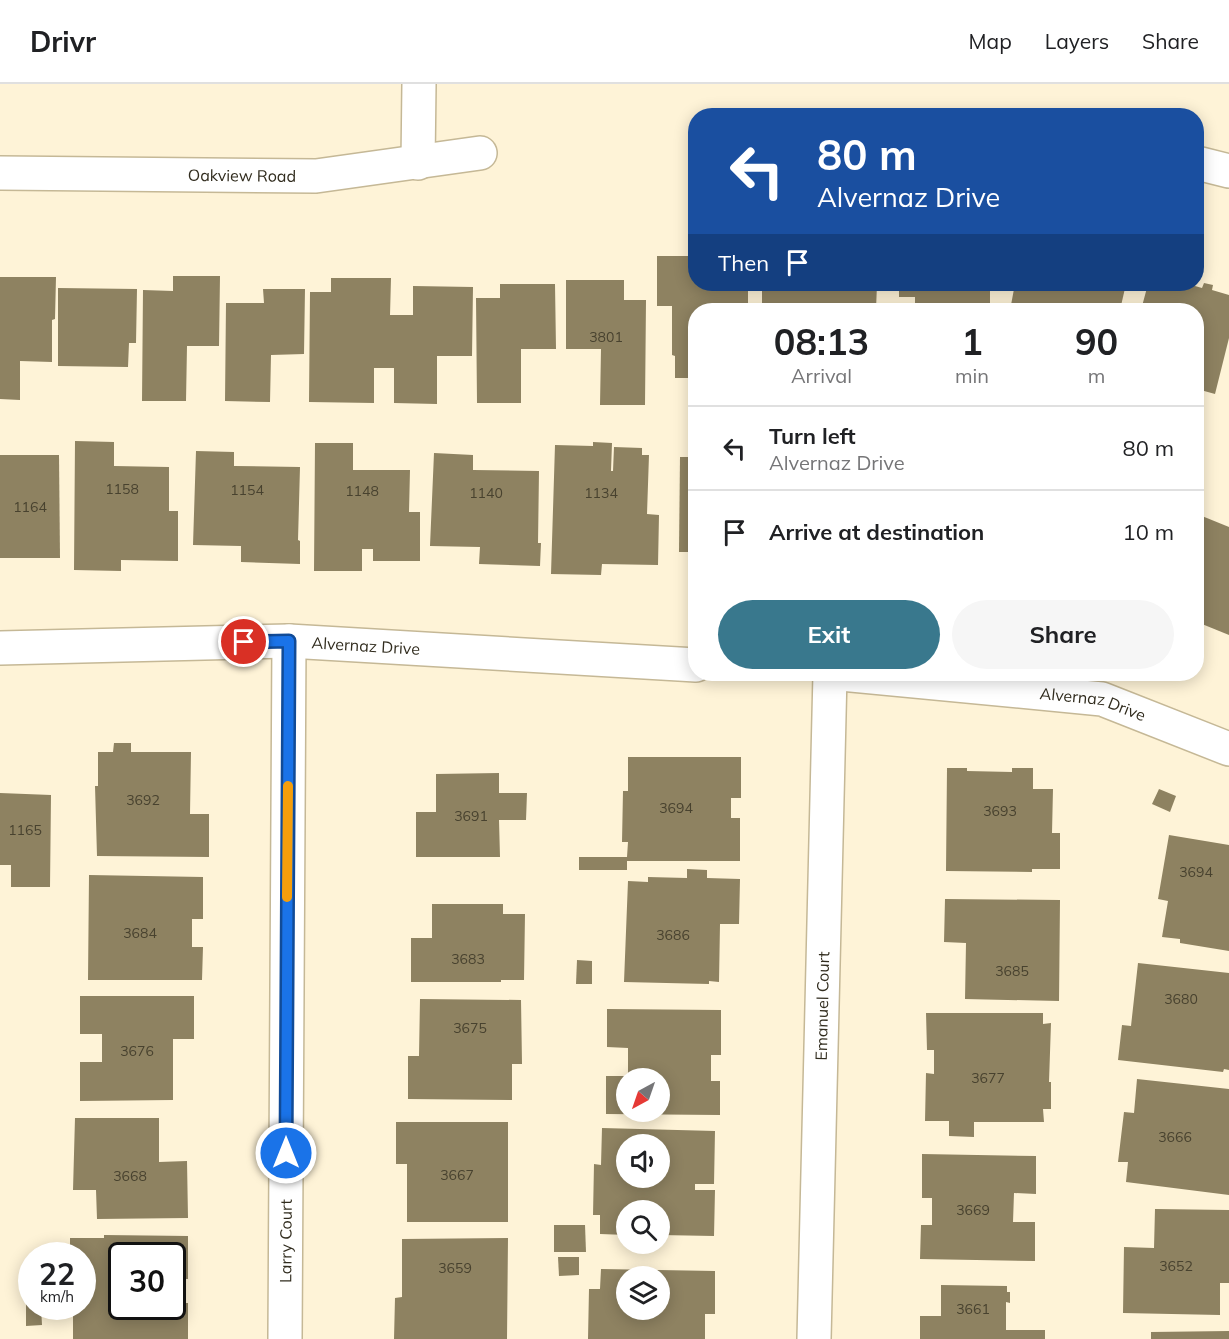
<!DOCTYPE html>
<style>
:root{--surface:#fff;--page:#f6f6f6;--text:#202124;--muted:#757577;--line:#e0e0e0;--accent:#39788d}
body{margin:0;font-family:Mulish,sans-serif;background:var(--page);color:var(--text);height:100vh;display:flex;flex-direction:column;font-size:22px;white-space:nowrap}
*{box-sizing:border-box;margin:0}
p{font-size:20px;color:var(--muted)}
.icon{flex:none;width:33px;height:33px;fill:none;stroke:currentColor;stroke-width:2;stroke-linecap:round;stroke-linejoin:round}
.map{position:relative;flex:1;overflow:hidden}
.details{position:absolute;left:688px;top:219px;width:516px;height:378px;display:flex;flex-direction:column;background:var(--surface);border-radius:24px;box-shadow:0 3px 15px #0003}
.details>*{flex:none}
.guide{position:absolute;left:688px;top:24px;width:516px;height:183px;border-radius:24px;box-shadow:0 3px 15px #0003;background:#1a4fa0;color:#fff;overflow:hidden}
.needle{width:39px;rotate:220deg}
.controls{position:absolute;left:616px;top:984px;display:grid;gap:12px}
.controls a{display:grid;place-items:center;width:54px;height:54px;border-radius:50%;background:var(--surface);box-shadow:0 3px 15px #0003;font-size:30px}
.speed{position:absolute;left:18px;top:1158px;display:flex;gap:12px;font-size:30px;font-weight:700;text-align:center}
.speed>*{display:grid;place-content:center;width:78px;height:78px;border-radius:50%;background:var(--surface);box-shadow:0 3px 15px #0003;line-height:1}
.speed small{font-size:15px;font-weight:400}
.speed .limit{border:3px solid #111;border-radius:9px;background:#fff;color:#111}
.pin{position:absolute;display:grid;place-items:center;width:51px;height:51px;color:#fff;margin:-26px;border:3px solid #fff;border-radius:50%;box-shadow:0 2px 6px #0007}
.me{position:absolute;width:66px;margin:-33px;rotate:0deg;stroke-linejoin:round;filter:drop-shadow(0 0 4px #0008)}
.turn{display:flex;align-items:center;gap:21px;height:126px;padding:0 30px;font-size:27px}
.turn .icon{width:78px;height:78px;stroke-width:2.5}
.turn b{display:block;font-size:42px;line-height:51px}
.then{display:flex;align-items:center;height:57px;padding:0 30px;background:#0003;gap:12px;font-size:22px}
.eta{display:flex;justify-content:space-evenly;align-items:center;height:102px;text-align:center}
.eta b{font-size:36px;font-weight:700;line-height:42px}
.cta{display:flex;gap:12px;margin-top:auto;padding:12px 30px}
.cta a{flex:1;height:69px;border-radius:36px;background:var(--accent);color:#fff;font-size:24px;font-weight:700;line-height:69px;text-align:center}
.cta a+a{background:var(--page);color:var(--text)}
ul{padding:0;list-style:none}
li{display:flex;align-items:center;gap:18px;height:84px;padding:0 30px;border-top:2px solid var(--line)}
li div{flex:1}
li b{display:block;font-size:22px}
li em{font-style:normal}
header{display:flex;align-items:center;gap:36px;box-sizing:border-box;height:84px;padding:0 30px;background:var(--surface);border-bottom:2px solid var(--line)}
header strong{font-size:28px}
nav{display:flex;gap:33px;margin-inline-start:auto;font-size:21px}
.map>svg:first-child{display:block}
.building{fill:#8e8261;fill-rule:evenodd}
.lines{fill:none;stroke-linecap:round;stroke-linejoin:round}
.minor-casing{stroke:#c5b896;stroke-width:36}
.minor{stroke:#fff;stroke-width:33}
.route-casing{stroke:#114b97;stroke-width:15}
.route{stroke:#1a73e8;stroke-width:10}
.slow{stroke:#f59e0b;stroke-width:10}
.labels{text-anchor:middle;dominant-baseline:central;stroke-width:4.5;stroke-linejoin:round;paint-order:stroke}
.number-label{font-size:14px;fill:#48422f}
.street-label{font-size:16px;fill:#312c1e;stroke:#fff}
</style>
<header>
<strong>Drivr</strong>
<nav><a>Map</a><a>Layers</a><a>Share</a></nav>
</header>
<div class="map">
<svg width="1229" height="1255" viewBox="0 0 1229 1255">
<rect width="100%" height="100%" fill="#fef3d7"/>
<g class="building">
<path d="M657 172H696V200H748V226H696V294H675V272L672 271V222H657Z"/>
<path d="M173 192H220L219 262H187L186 317H142L143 206 173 207Z"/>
<path d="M0 193H56L55 235 52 236V278L20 277V316L0 315Z"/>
<path d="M331 194H391L390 231H413V202L473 203 472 272H437V320L394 319V284H374V319L309 318 310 208H331Z"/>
<path d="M566 196H624V216H646L645 321H600L601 265H566Z"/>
<path d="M1204 199 1213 201 1212 206 1229 211V254L1215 310 1197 305V226H1141L1148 200H1196L1195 202 1202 204Z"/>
<path d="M500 200H555L556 265H521V319H477L476 214H500Z"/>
<path d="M771 200H877L876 226 762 225V205H771Z"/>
<path d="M899 200H990V226H915V213H899Z"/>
<path d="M1015 200H1126L1120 226H1010Z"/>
<path d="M58 204 137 205 136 259H129L128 283 58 282Z"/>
<path d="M263 205H305L304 270 271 271 270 318 225 317 226 219H264Z"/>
<path d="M75 357 114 358V382L169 383V427H178V477L121 476V487L74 486Z"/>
<path d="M593 358 612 359 611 387H613L614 363 642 364V371H649L647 430 659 431 658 481 602 480 601 491 551 490 555 361 593 362Z"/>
<path d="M315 359H353V386H410L409 428H420V477H373V465H362V487H314Z"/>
<path d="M196 367 234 368V382L300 383 298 456 300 457V480L241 478V462L193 461Z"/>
<path d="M434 369 473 371V386L539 387 538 459H541L540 482 479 480 480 463 430 462Z"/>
<path d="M0 371H59L60 474H0Z"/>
<path d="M680 373H696V468H679Z"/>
<path d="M1197 430 1229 443V551L1197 538Z"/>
<path d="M114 659H131V668H191L190 730H209V773L97 772 95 702H98V668H113Z"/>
<path d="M628 673H741V714H731V734H740V777H627V786H579V773H627L628 758H622L623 707H628Z"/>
<path d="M947 684H967V687L1012 688V684H1033V705H1053L1052 749H1060V785H1032V788L946 787Z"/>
<path d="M499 689V709H527L526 736H499L500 773H416V728H436V690Z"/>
<path d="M1159 705 1176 712 1170 728 1152 720Z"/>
<path d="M0 709 51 711 50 803H11V781H0Z"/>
<path d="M1169 751 1229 761V867L1180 859V855L1162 853 1168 817 1158 815Z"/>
<path d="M687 785 707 786V794L740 795 739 840H720L719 898 709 897V900L624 898 628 797 648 798V793L687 794Z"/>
<path d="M89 791 203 793V835H192V863H203L202 896H88Z"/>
<path d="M945 815 1060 816 1059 917 965 915 966 859 944 858Z"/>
<path d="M432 820H503V830H525L524 896H501V898H411V854H432Z"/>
<path d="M577 876 592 877V900H576Z"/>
<path d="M1138 879 1229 889V986L1224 985 1223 988 1118 976 1122 941 1131 942Z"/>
<path d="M80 912H194V955H173V1016L80 1017V978H102V950H80Z"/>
<path d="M420 915 521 916 522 980H512V1016L408 1015V972H419Z"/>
<path d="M607 925 721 926V971H711V997H720V1031L606 1030V992H628V964L607 963ZM627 994H660V1028H627Z"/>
<path d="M926 929H1043V940L1051 939 1049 998H1051V1025H1043L1044 1038H974V1053L949 1052V1037H925L926 989 934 990V966H927Z"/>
<path d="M1137 995 1229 1005V1111L1126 1098 1128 1078H1118L1124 1028 1134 1029Z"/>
<path d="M75 1034H159V1078L187 1077 188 1134 97 1135 96 1106H73Z"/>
<path d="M396 1038H508V1138H407V1080H396Z"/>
<path d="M602 1044 715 1047 714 1100H695V1106H715L714 1152 660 1151V1126H627V1151L600 1150V1131H593L594 1080 601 1081ZM627 1060H660V1094H627Z"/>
<path d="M922 1070 1036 1072V1110L1014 1109 1013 1138H1035V1177L920 1175 921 1141H932V1114H922Z"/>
<path d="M1155 1125 1229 1126V1199H1220V1231L1123 1229 1124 1163 1154 1164Z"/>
<path d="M554 1141H585L586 1168H554Z"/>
<path d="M104 1151 188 1152V1195H181V1219H188V1255H73V1222H82V1172H70V1154H104ZM122 1172H172V1222H122Z"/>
<path d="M508 1154 507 1255H394L395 1214 402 1213V1155Z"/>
<path d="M558 1173H579V1191L559 1192Z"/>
<path d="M601 1185 715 1187V1230H705V1255H588L589 1205H600ZM627 1192H660V1226H627Z"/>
<path d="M941 1201 1007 1202V1208H1010V1219L1006 1218V1246H1045V1255H920V1232H941Z"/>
<path d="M26 1212H32V1222H41L42 1241 26 1242Z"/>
<path d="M1229 1247V1255H1151V1248Z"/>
</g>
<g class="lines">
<defs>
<g id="minor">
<path d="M418 79 419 0"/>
<path d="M1197 79 1229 87"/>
<path id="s1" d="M0 89 316 92 480 69"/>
<path id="s2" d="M0 564 289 557 696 581"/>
<path id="s3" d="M841 590 1102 615 1229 665"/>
<path id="s4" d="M285 1255 289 557"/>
<path id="s5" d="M814 1255 830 590"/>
</g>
</defs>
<use href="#minor" class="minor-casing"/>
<use href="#minor" class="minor"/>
</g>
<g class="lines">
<defs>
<path id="route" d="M244 558 289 557 286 1069"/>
</defs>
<use href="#route" class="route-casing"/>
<use href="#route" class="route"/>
<path class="slow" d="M287 813 288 702"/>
</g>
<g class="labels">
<g class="number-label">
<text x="606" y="253">3801</text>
<text x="122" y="405">1158</text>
<text x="247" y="406">1154</text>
<text x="362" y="407">1148</text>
<text x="486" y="409">1140</text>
<text x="601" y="409">1134</text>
<text x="30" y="423">1164</text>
<text x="143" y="716">3692</text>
<text x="676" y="724">3694</text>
<text x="1000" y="727">3693</text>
<text x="471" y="732">3691</text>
<text x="25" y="746">1165</text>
<text x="1196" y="788">3694</text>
<text x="140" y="849">3684</text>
<text x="673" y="851">3686</text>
<text x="468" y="875">3683</text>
<text x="1012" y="887">3685</text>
<text x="1181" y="915">3680</text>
<text x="470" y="944">3675</text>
<text x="137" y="967">3676</text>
<text x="988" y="994">3677</text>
<text x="1175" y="1053">3666</text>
<text x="457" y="1091">3667</text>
<text x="130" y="1092">3668</text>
<text x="973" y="1126">3669</text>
<text x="1176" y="1182">3652</text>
<text x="455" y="1184">3659</text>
<text x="973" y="1225">3661</text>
</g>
<g class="street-label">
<text stroke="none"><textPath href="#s1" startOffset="242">Oakview Road</textPath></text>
<text stroke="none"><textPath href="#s2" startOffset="366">Alvernaz Drive</textPath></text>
<text stroke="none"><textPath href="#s3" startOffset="254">Alvernaz Drive</textPath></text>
<text stroke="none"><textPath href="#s5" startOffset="333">Emanuel Court</textPath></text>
<text stroke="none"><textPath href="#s4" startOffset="98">Larry Court</textPath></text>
</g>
</g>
</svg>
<div class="controls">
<a><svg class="needle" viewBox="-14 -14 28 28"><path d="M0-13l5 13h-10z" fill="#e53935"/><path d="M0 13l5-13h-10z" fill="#757577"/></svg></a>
<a><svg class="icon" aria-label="sound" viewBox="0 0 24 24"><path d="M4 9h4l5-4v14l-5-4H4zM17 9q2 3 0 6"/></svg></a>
<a><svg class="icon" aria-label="search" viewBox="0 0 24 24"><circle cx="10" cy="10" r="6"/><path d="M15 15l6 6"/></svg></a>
<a><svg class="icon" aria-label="layers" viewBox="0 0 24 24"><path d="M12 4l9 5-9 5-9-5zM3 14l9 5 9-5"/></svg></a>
</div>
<div class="speed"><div>22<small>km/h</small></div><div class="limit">30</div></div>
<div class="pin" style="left:244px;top:558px;background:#d93025"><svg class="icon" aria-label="arrive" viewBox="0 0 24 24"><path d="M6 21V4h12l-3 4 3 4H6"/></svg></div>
<svg class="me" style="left:286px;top:1069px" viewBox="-20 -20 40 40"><circle r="17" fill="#1a73e8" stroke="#fff" stroke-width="3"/><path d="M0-11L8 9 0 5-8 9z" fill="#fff"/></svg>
<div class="guide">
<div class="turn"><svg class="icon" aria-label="left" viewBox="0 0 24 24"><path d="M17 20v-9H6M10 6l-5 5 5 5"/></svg><div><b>80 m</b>Alvernaz Drive</div></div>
<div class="then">Then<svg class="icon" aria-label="arrive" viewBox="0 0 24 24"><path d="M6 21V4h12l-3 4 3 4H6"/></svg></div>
</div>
<section class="details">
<div class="eta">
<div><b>08:13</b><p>Arrival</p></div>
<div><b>1</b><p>min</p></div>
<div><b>90</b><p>m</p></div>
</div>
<ul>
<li><svg class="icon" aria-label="left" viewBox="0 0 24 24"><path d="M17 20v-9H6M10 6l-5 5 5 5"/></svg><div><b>Turn left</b><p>Alvernaz Drive</p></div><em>80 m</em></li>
<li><svg class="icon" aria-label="arrive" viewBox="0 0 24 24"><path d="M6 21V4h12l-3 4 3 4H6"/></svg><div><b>Arrive at destination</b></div><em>10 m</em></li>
</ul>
<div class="cta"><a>Exit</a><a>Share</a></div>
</section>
</div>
